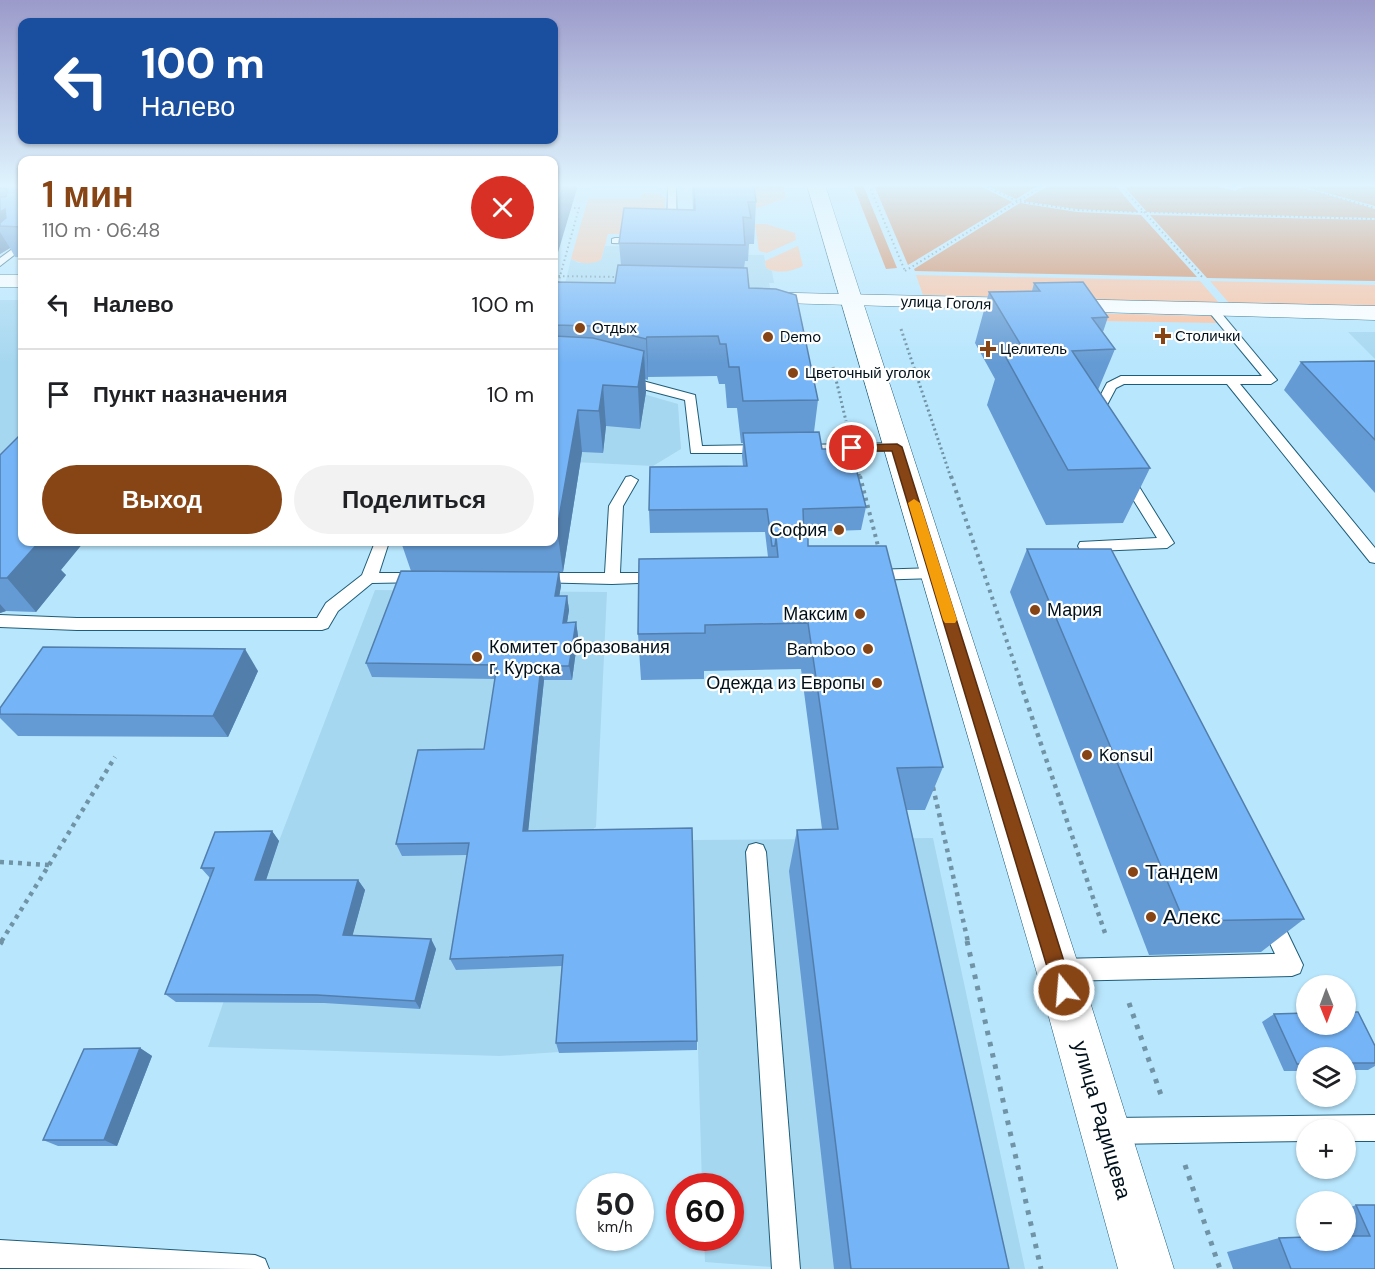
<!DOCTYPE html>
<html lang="ru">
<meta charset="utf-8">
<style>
:root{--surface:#fff;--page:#f2f2f2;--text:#202124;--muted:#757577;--line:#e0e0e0;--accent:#874415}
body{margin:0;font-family:"DM Sans",sans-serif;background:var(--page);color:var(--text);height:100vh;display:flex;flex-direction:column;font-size:22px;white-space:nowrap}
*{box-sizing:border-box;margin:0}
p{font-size:20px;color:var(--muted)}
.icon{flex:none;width:33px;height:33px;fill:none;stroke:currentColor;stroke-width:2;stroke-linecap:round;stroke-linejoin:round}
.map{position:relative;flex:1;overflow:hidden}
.details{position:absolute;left:18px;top:156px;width:540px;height:390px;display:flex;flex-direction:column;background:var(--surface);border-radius:12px;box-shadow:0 2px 4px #0004}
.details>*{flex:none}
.top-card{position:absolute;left:18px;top:18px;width:540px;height:126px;border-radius:12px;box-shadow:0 2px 4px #0004;background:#1a4fa0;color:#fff;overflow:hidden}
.needle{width:39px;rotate:179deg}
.controls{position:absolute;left:1296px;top:975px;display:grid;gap:12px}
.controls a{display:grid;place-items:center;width:60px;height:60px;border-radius:50%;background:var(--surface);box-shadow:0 2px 4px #0004;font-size:30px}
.speed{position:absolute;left:576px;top:1173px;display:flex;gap:12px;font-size:30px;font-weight:700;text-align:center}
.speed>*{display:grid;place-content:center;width:78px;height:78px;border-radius:50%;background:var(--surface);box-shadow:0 2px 4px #0004;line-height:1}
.speed small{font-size:15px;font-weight:400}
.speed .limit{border:9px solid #d22;background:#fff;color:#111}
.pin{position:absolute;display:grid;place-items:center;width:51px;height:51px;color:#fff;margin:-26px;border:3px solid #fff;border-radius:50%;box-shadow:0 2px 6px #0007}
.me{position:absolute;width:66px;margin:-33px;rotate:343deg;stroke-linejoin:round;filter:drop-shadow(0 0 4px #0008)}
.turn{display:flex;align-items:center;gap:21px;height:126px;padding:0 24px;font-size:27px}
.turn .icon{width:78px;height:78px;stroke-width:2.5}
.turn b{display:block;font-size:42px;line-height:51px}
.round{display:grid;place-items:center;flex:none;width:63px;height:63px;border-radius:32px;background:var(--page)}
.summary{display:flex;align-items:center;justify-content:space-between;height:102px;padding:0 24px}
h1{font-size:36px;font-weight:600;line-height:45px;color:var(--accent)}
.cta{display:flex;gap:12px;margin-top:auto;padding:12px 24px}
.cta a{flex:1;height:69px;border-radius:36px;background:var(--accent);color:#fff;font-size:24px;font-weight:600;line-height:69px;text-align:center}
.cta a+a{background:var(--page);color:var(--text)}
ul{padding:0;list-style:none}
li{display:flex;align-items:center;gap:18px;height:90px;padding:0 24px;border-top:2px solid var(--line)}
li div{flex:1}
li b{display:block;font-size:22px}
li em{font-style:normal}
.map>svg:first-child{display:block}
.built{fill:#a6d7f0}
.green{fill:#fcc1a0}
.forest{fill:#d48455}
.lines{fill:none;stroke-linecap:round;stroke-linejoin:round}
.lane-casing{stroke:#1e5d78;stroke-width:2}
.secondary-casing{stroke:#1e5d78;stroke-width:1}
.primary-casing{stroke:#1e5d78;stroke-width:1}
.path-far4{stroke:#7093a5;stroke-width:2;stroke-dasharray:1.5 3;stroke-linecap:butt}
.path-far3{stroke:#7093a5;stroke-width:3;stroke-dasharray:2 3;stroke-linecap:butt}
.path-far2{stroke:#7093a5;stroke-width:4;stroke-dasharray:3 4.5;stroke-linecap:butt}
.path-far1{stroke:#7093a5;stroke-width:4.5;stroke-dasharray:4 5;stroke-linecap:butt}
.path{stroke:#7093a5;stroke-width:5;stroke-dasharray:4.5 7;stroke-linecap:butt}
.lane{fill:#fff;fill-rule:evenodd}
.secondary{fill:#fff;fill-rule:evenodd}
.primary{fill:#fff;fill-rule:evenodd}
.wall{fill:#659bd4}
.shaded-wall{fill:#527eac}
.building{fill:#75b4f6;stroke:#527eac;stroke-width:1.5}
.route{fill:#874415;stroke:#582c0e;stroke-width:1.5}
.slow{fill:#f59e0b}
.poi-dot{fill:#874415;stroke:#fff;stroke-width:2}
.labels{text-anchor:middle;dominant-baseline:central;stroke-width:4.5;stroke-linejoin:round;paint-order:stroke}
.far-street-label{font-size:15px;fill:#00111b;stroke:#fff}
.far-poi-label{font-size:15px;fill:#00111b;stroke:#fff;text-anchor:start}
.poi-label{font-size:18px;fill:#00111b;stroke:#fff;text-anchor:end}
.near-poi-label{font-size:21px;fill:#00111b;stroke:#fff;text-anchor:start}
.near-street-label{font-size:21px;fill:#00111b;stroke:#fff}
</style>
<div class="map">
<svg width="1375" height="1269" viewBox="0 0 1375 1269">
<rect width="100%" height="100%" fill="#b8e6fd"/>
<g class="built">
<path d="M605 246 685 247 726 255H764L766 268 772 271 774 283H769L771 292 564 288 571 259 579 263 601 260Z"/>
<path d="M0 300H22V433L0 457Z"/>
<path d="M1348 332H1375V359Z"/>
<path d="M595 380 678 404 681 449 653 466 554 461Z"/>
<path d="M375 590 607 592 596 827 576 842 559 1052 500 1056 208 1047 279 841Z"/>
<path d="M933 838 1025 1269H798L705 1262 704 1238H730V1186H702L692 840Z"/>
</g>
<g class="green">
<path d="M741 185H783L786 198 761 207 752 208Z"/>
<path d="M642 193 660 194 665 198 664 227 644 234H608L601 260C591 265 581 264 571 259L588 199H641Z"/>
<path d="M755 224H766L795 233 796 240 767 253 759 251Z"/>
<path d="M798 246 803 266C791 272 778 274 766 268L765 261Z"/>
<path d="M916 275 1200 281 1219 303 923 295Z"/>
<path d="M1210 281 1375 285V306L1229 303Z"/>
<path d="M989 311 1211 316 1217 323 992 319Z"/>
</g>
<g class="forest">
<path d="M853 185H863L897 268 886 269Z"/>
<path d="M874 185H978L1012 202 908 265Z"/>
<path d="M986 185H1039L1016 199Z"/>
<path d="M1050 185H1115L1138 212 1076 209 1023 201Z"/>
<path d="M1123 185H1213L1235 191C1269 171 1338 199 1375 209V218L1147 212Z"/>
<path d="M1297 185H1375V206Z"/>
<path d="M1020 203 1077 212 1141 215 1197 277 915 271 914 269Z"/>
<path d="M1150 215 1375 220V281L1207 278Z"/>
</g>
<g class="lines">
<defs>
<g id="lane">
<path d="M668 185H676L677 232 672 235 667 232Z"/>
<path d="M615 238H642L647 241 642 244 612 243V239Z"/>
<path d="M22 242V249L0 266V258Z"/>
<path d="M1213 307 1217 308 1277 380 1271 384H1240L1375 548V563L1370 562 1227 384H1124L1116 388 1098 422H1090L1088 419 1107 383 1121 376H1262L1209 312V308Z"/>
<path d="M624 376 695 395 702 446 764 445 771 449 764 453H691L685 400 620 383V377Z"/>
<path d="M897 443 904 447 902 450 802 453 795 449 802 445Z"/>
<path d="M1125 471 1130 472 1174 543 1167 548 1095 551 1105 569 1102 573H1092L1078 546 1080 542 1157 538 1118 475Z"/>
<path d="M631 476 638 480 623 506 620 573H659L664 574 667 578 664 582 612 584 533 582 530 578 533 574 538 573H605L609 506 626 477Z"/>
<path d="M375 542H389L379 573H419L424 574 427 578 424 582 372 583 338 611 328 628 322 630H77L0 627V615L77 618H317L326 603 362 575Z"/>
<path d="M936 568 941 569 944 573 941 577 936 578 871 580 866 579 863 575 866 571 871 570Z"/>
<path d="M756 843 763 845 766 852 800 1269H772L746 852 749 845Z"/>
<path d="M1269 908 1277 911 1303 965 1300 973 1292 976 1059 981 1051 978 1048 970 1051 962 1059 959 1275 954 1258 918 1261 911Z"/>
<path d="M1375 1115V1141H1346V1130H1306V1141L1110 1144 1101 1140 1097 1131 1101 1122 1110 1118Z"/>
<path d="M0 1240 255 1255 265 1259 269 1269 0 1268Z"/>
</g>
<g id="secondary">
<rect x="0" y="275" width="22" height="12"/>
<path d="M753 292 1375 306V320L746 302 742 298 746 294Z"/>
</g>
<path id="primary" d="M807 185H825L1080 970 1174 1269H1118L1036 970Z"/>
</defs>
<use href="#lane" class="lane-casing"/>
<use href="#secondary" class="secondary-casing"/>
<use href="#primary" class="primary-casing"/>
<g class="path-far4">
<path d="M869 185 905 271"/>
<path d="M983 185 1017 201 1077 210 1375 219"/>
<path d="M1120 185 1203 278"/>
<path d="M1293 185 1375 208"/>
<path d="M905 271 1044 185"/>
<path d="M554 276 619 277"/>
<path d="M557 287 579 208H567"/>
</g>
<g class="path-far3">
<path d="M901 329 951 478"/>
<path d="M833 367 846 421"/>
<path d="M859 474 860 478"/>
</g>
<g class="path-far2">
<path d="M860 476 878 546"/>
<path d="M951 476 1021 683"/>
</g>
<g class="path-far1">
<path d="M1020 682 1106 936"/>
<path d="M933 787 968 942"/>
<path d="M0 862 49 865 1 942"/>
<path d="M49 865 115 757"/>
</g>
<g class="path">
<path d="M967 941 1041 1269"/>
<path d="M0 944 2 941"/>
<path d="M1129 1003 1161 1095"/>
<path d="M1185 1165 1220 1269"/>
</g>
<use href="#lane" class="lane"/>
<use href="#secondary" class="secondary"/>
<use href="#primary" class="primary"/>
</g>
<g class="wall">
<path d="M0 185H22V257H15L10 248 0 254Z"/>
<path d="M692 185H754L756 202 754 244H749L748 261H745L744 268 749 288 818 400 814 432 822 449 866 507 861 530 804 532V536L808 546 943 767 925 810H906L1009 1269H834L789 871 797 830 822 829 801 669 704 671V679L641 680 638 634 768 557 765 532 650 533 649 510 743 466 742 456 743 443H741L737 408H727L725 384H719L717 376 648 377V380L645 379 646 392 640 429 606 426 603 453 582 452 563 572 411 571 401 542H554V282L615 283 621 265 619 243 693 210Z"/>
<path d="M1034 283 1108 317 1103 332 1115 349 1098 390 1150 468 1123 523 1046 525 987 405 995 379 975 343 989 292 1032 291Z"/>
<path d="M1375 361V493L1284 390 1301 362Z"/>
<path d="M0 455 61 570 66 575 36 612 6 611 0 613Z"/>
<path d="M1027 549 1304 919 1261 952 1149 955 1010 592Z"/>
<path d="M559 572 561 586 559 596H567L569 610 567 622H576L578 636 572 680H544L528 830 697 1041V1050L559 1053 556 1043 562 966 456 970 450 959 467 855 402 856 396 844 484 749 495 679 372 677 366 663Z"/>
<path d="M258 671 228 737 18 736 0 718V708Z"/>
<path d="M272 831 279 841 266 880H358L365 890 352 936 431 939 436 949 420 1009 324 1003 176 1002 165 994 210 878 201 868Z"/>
<path d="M1274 1014 1375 1046V1066L1368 1070H1346V1058H1306V1071H1284L1262 1022Z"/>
<path d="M140 1048 152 1056 117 1146H58L43 1140Z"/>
<path d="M1356 1205H1375V1269H1233L1227 1252 1279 1238 1305 1237 1298 1222 1306 1220V1240H1346V1209Z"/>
</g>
<g class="shaded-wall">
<path d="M564 185H578L554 266V215Z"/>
<path d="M5 209 15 226H0V212Z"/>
<path d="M0 232 10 248 0 254Z"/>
<path d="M647 337 648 377V380L646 339Z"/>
<path d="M644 351 646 392 640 429 638 387Z"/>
<path d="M603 385 606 426 603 453 599 411Z"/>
<path d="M578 410 582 452 563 572 557 529Z"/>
<path d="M32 542H84L61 570 66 575 36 612 7 578Z"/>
<path d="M559 572 561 586 557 610 555 596Z"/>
<path d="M567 596 569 610 565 636 563 623Z"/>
<path d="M0 604 6 611 0 613Z"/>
<path d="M576 622 578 636 572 680 569 666Z"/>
<path d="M245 649 258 671 228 737 213 716Z"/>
<path d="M541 666 544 680 527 843 523 831Z"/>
<path d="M272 831 279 841 263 889 255 880Z"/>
<path d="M358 880 365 890 350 945 343 935Z"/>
<path d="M431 939 436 949 420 1009 415 1001Z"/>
<path d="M140 1048 152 1056 117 1146 104 1140Z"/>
</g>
<g class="building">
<path d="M0 185H22V227L0 226V223L6 218 5 209 0 212V197H6L7 190 5 188H0Z"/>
<path d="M554 185H564L554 215Z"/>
<path d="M694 185H754L756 202H748L751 218 743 217 745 245 619 243 624 208 695 210Z"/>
<path d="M618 265 747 268 749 288 776 289 796 295 818 400 743 401 739 367H729L726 344H720L718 336 647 337 646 339 594 326 554 325V282L615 283Z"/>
<path d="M1083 282 1108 317 1092 318 1115 349 1072 351 1150 468 1068 470 1003 352H1025L989 292 1040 291 1034 283Z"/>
<path d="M554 336 593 338 644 351 638 387 603 385 599 411 578 410 557 529H554Z"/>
<path d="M1375 361V440L1301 362Z"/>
<path d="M819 432 822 449H851L866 507 803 509 804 536 776 537 775 546H772L767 509 649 510 650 467 747 466 743 433Z"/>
<path d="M22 433V542H39L7 578H0V455Z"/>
<path d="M808 536V546H886L943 767 897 768 1009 1269H851L797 830 838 829 808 623 705 625V633L638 634 639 559 778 557 776 537Z"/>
<path d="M1027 549H1111L1304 919 1184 921Z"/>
<path d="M401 571 559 572 555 596H567L563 623 576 622 569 666H541L523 831 692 828 697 1041 556 1043 563 955 450 959 469 843 396 844 418 750 484 749 497 665 366 663Z"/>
<path d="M43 647 245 649 213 716 0 714V708Z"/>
<path d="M272 831 255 880H358L343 935 431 939 415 1001 317 995 165 994 214 868H201L215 832Z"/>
<path d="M1346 1012H1358L1375 1046V1063H1346V1058H1306V1064H1297L1274 1014 1306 1013V1024H1346Z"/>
<path d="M140 1048 104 1140H43L84 1049Z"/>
<path d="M1356 1205H1375V1269H1291L1279 1238 1306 1237V1240H1346V1236H1370Z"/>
</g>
<linearGradient id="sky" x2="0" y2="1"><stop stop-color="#9b9aca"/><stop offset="0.51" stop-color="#dff4fe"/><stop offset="1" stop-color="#dff4fe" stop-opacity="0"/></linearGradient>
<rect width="1375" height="363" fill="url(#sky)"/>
<path class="route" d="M897 444 902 447 1073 990 1070 997 1064 1000 1057 997 1054 990 892 451H852L847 448 852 445Z"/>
<path class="slow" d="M914 499 920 503 957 620 955 623H945L943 620 908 503Z"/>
<g class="poi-dot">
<circle cx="580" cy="328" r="6"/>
<path d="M1160 327h6v6h6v6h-6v6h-6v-6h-6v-6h6z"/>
<circle cx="768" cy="337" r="6"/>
<path d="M985 340h6v6h6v6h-6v6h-6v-6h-6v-6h6z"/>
<circle cx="793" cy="373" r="6"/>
<circle cx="839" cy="530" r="6"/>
<circle cx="1035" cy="610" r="6"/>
<circle cx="860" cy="614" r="6"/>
<circle cx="868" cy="649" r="6"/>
<circle cx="477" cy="657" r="6"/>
<circle cx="877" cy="683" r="6"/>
<circle cx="1087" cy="755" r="6"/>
<circle cx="1133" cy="872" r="6"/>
<circle cx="1151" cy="917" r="6"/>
</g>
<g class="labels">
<g class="far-street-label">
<text transform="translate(946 303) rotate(2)">улица Гоголя</text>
</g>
<g class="far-poi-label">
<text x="592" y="328">Отдых</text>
<text x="1175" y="336">Столички</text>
<text x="780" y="337">Demo</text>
<text x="1000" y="349">Целитель</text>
<text x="805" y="373">Цветочный уголок</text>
</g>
<g class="poi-label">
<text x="827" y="530">София</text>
<text x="1047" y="610" text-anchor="start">Мария</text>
<text x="848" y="614">Максим</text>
<text x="489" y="647" text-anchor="start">Комитет образования<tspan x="489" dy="21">г. Курска</tspan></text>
<text x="856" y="649">Bamboo</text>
<text x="865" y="683">Одежда из Европы</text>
<text x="1099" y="755" text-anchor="start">Konsul</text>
</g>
<g class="near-poi-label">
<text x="1145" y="872">Тандем</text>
<text x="1163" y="917">Алекс</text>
</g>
<g class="near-street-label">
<text transform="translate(1102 1120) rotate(74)">улица Радищева</text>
</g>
</g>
</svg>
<div class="controls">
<a><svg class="needle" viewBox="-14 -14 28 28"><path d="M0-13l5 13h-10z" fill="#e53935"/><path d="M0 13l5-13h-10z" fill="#757577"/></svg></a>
<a><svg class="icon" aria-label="layers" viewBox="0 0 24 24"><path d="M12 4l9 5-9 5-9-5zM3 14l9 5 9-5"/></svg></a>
<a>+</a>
<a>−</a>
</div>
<div class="speed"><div>50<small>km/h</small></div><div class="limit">60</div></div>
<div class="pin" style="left:852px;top:448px;background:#d93025"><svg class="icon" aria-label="arrive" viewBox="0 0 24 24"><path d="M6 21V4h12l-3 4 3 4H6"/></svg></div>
<svg class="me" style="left:1064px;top:990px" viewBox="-20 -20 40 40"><circle r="17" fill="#874415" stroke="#fff" stroke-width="3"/><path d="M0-11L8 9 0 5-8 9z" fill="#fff"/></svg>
<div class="top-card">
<div class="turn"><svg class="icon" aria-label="left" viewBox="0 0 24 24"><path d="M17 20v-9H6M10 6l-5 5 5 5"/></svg><div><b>100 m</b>Налево</div></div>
</div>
<section class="details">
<div class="summary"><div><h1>1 мин</h1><p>110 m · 06:48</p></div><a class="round" style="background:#d93025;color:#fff"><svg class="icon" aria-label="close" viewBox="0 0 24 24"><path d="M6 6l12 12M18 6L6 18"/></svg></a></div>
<ul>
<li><svg class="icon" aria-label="left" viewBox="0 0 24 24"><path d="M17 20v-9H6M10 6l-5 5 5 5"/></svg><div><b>Налево</b></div><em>100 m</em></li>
<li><svg class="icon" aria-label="arrive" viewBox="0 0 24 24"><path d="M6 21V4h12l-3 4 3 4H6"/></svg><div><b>Пункт назначения</b></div><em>10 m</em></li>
</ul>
<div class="cta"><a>Выход</a><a>Поделиться</a></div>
</section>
</div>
